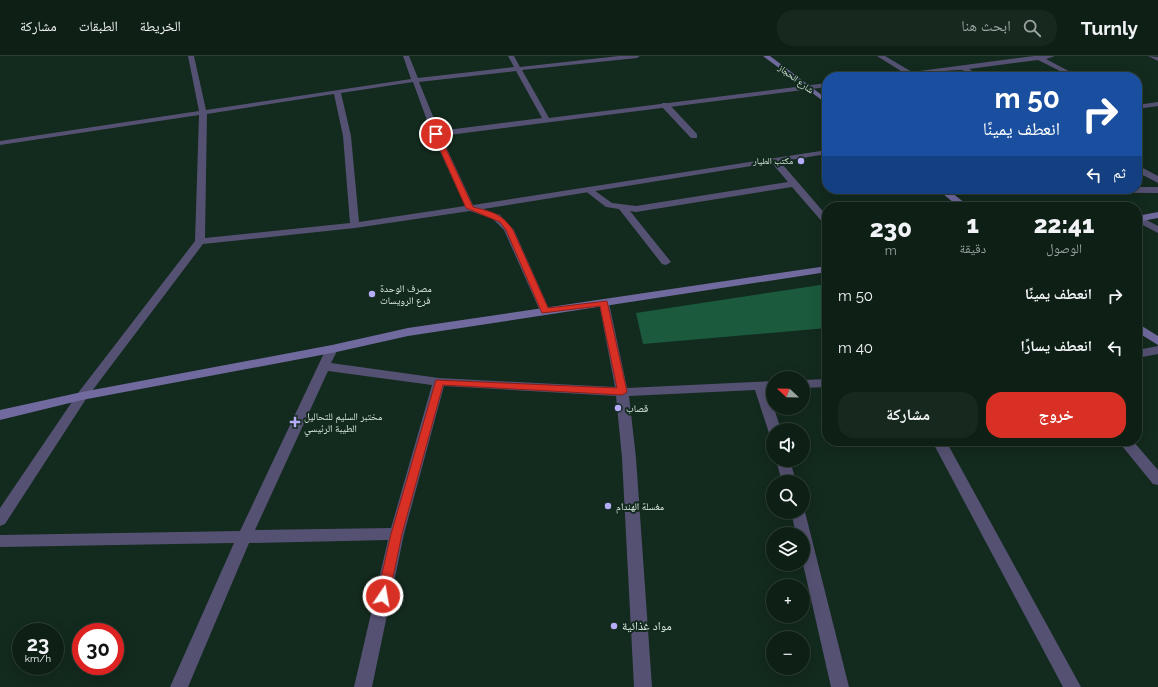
<!DOCTYPE html>
<html lang="ar">
<meta charset="utf-8">
<style>
:root{--surface:#0e2016;--page:#17281f;--text:#f1f3f6;--muted:#9ba3a1;--line:#2e3e35;--accent:#d93025}
body{margin:0;font-family:Raleway,"Noto Naskh Arabic",sans-serif;background:var(--page);color:var(--text);direction:rtl;height:100vh;display:flex;flex-direction:column;font-size:15px;white-space:nowrap}
*{box-sizing:border-box;margin:0}
p{font-size:13px;color:var(--muted)}
.icon{flex:none;width:22px;height:22px;fill:none;stroke:currentColor;stroke-width:2;stroke-linecap:round;stroke-linejoin:round}
.map{position:relative;flex:1;overflow:hidden;direction:ltr}
.panel{position:absolute;left:822px;top:146px;width:320px;height:244px;display:flex;flex-direction:column;background:var(--surface);border-radius:16px;box-shadow:0 4px 16px #0002,0 0 0 1px var(--line);direction:rtl}
.panel>*{flex:none}
.guide{position:absolute;left:822px;top:16px;width:320px;height:122px;border-radius:16px;box-shadow:0 4px 16px #0002,0 0 0 1px var(--line);direction:rtl;background:#1a4fa0;color:#fff;overflow:hidden}
.needle{width:26px;rotate:292deg}
.tools{position:absolute;left:766px;top:315px;display:grid;gap:8px}
.tools a{display:grid;place-items:center;width:44px;height:44px;border-radius:50%;background:var(--surface);box-shadow:0 4px 16px #0002,0 0 0 1px var(--line);font-size:20px}
.speed{position:absolute;left:12px;top:567px;display:flex;gap:8px;font-size:20px;font-weight:700;text-align:center}
.speed>*{display:grid;place-content:center;width:52px;height:52px;border-radius:50%;background:var(--surface);box-shadow:0 4px 16px #0002,0 0 0 1px var(--line);line-height:1}
.speed small{font-size:10px;font-weight:400}
.speed .limit{border:6px solid #d22;background:#fff;color:#111}
.pin{position:absolute;display:grid;place-items:center;width:34px;height:34px;color:#fff;margin:-17px;border:2px solid #fff;border-radius:50%;box-shadow:0 1px 4px #0007}
.me{position:absolute;width:44px;margin:-22px;rotate:12deg;stroke-linejoin:round;filter:drop-shadow(0 0 3px #0008)}
.turn{display:flex;align-items:center;gap:14px;height:84px;padding:0 16px;font-size:18px}
.turn .icon{width:52px;height:52px;stroke-width:2.5}
.turn b{display:block;font-size:28px;line-height:34px}
.then{display:flex;align-items:center;height:38px;padding:0 16px;background:#0003;gap:8px;font-size:15px}
.eta{display:flex;justify-content:space-evenly;align-items:center;height:68px;text-align:center}
.eta b{font-size:24px;font-weight:800;line-height:28px}
.primary-button{display:flex;gap:8px;margin-top:auto;padding:8px 16px}
.primary-button a{flex:1;height:46px;border-radius:16px;background:var(--accent);color:#fff;font-size:16px;font-weight:800;line-height:46px;text-align:center}
.primary-button a+a{background:var(--page);color:var(--text)}
ul{padding:0;list-style:none}
li{display:flex;align-items:center;gap:12px;height:52px;padding:0 16px}
li div{flex:1}
li b{display:block;font-size:15px}
li em{font-style:normal}
header{display:flex;align-items:center;gap:24px;box-sizing:border-box;height:56px;padding:0 20px;background:var(--surface);border-bottom:1px solid var(--line)}
header strong{font-size:19px}
nav{display:flex;gap:22px;margin-inline-start:auto;font-size:14px}
.search{width:280px;height:36px;background:var(--page);display:flex;align-items:center;gap:10px;box-sizing:border-box;padding:0 14px;border-radius:16px;color:var(--muted);font-size:15px}
.map>svg:first-child{display:block}
.green{fill:#1b5a3d}
.lines{fill:none;stroke-linecap:round;stroke-linejoin:round}
.lane{fill:#555172;fill-rule:evenodd}
.street{fill:#555172;fill-rule:evenodd}
.secondary{fill:#716a9e;fill-rule:evenodd}
.route{fill:#d93025;stroke:#8d1f18}
.poi-dot{fill:#b6acf8;stroke:#132a1e;stroke-width:1.5}
.labels{text-anchor:middle;dominant-baseline:central;stroke-width:4;stroke-linejoin:round;paint-order:stroke}
.far-street-label{font-size:9px;fill:#dfede4;stroke:#132a1e}
.far-poi-label{font-size:9px;fill:#dfede4;stroke:#132a1e;text-anchor:end}
.poi-label{font-size:10px;fill:#dfede4;stroke:#132a1e;text-anchor:start}
.near-poi-label{font-size:12px;fill:#dfede4;stroke:#132a1e;text-anchor:start}
</style>
<header>
<strong>Turnly</strong>
<div class="search"><svg class="icon" aria-label="search" viewBox="0 0 24 24"><circle cx="10" cy="10" r="6"/><path d="M15 15l6 6"/></svg>ابحث هنا</div>
<nav><a>الخريطة</a><a>الطبقات</a><a>مشاركة</a></nav>
</header>
<div class="map">
<svg width="1158" height="631" viewBox="0 0 1158 631">
<rect width="100%" height="100%" fill="#132a1e"/>
<path class="green" d="M827 228V272L643 288 636 257Z"/>
<g class="lines">
<g class="lane">
<path d="M662 47H668L697 78V82H691L662 51Z"/>
<path d="M771 102H777L827 160V169L824 168 792 131 636 156 630 155 671 206 666 209 662 208 619 153 606 151 584 134 588 131 591 132 612 147 636 150 788 126 771 106 770 104Z"/>
<path d="M1137 131H1158V137L992 136 988 133H1137Z"/>
</g>
<g class="street">
<path d="M188 0H194L206 54 411 23 403 0H409L418 22 514 11 508 0H514L520 11 619 0H640L637 2 522 14 549 62 827 27V31L441 80 473 149 827 94V98L483 153 500 159 514 174 550 255 545 258 540 255 504 174 493 163 470 155 355 172 203 188 86 343 5 468 0 470V452L78 337 195 185 199 59 0 89V85L199 55ZM516 15 542 62 439 75 419 26ZM413 26 432 78 465 150 359 166 351 80 341 37ZM334 38 343 80 350 167 205 182 207 58Z"/>
<path d="M877 0H885L912 16 1034 0H1055L1046 3 1080 21H1072L1038 4 969 13 982 21C971 21 966 13 959 14 934 15 909 21 884 21L887 19 904 17Z"/>
<path d="M1148 0 1158 1V5Z"/>
<path d="M1158 46V50L1137 53V49Z"/>
<path d="M1137 109 1158 120V127L1137 116Z"/>
<path d="M1137 160 1141 161 1158 170V177L1137 166Z"/>
<path d="M604 244 609 247 627 332 773 325V333H768L781 374H773V378L769 377 755 334 629 340 636 402 652 631H634L622 402 616 340 444 330 404 478 372 631H354L388 484 249 487 188 631H170L234 487 0 491V479L240 475 326 293 328 290H336L338 293 331 307 439 322 615 331 599 247ZM328 315 432 329 391 472 255 474Z"/>
<path d="M1158 290V298L1137 302V294Z"/>
<path d="M827 323V331L803 332V324Z"/>
<path d="M932 385H946L1081 631H1063Z"/>
<path d="M1118 385H1133L1158 414V429L1153 428Z"/>
<path d="M776 404H790L796 426H782Z"/>
<path d="M803 452 805 456 849 631H831L803 508V478H796L791 456H803Z"/>
</g>
<g class="secondary">
<path d="M763 0H770L827 43V48Z"/>
<path d="M937 133H947L970 151H959Z"/>
<path d="M1158 156V162L1137 166V160Z"/>
<path d="M827 210V216L408 280 332 297 82 344 0 364V354L82 336 332 289 408 272Z"/>
<path d="M1137 267 1158 280V289L1137 276Z"/>
</g>
</g>
<path class="route" d="M436 76 439 78 473 151C492 156 501 157 513 174L548 252 607 245 627 336 622 339 443 329 402 478 389 540 388 543 383 545 379 543 377 540 391 478 436 324 617 332 600 250 542 257 506 174 500 166 466 152 433 78Z"/>
<g class="poi-dot">
<circle cx="801" cy="105" r="4"/>
<circle cx="372" cy="238" r="4"/>
<circle cx="618" cy="352" r="4"/>
<path d="M293 360h4v4h4v4h-4v4h-4v-4h-4v-4h4z"/>
<circle cx="608" cy="450" r="4"/>
<circle cx="614" cy="570" r="4"/>
</g>
<g class="labels">
<g class="far-street-label">
<text transform="translate(796 23) rotate(37)">شارع الحجاز</text>
</g>
<g class="far-poi-label">
<text x="793" y="105">مكتب الطيار</text>
</g>
<g class="poi-label">
<text x="380" y="232">مصرف الوحدة<tspan x="380" dy="12">فرع الرويسات</tspan></text>
<text x="626" y="352">قصاب</text>
<text x="304" y="360">مختبر السليم للتحاليل<tspan x="304" dy="12">الطيبة الرئيسي</tspan></text>
<text x="616" y="450">مغسلة الهندام</text>
</g>
<g class="near-poi-label">
<text x="622" y="570">مواد غذائية</text>
</g>
</g>
</svg>
<div class="tools">
<a><svg class="needle" viewBox="-14 -14 28 28"><path d="M0-13l5 13h-10z" fill="#e53935"/><path d="M0 13l5-13h-10z" fill="#9ba3a1"/></svg></a>
<a><svg class="icon" aria-label="sound" viewBox="0 0 24 24"><path d="M4 9h4l5-4v14l-5-4H4zM17 9q2 3 0 6"/></svg></a>
<a><svg class="icon" aria-label="search" viewBox="0 0 24 24"><circle cx="10" cy="10" r="6"/><path d="M15 15l6 6"/></svg></a>
<a><svg class="icon" aria-label="layers" viewBox="0 0 24 24"><path d="M12 4l9 5-9 5-9-5zM3 14l9 5 9-5"/></svg></a>
<a>+</a>
<a>−</a>
</div>
<div class="speed"><div>23<small>km/h</small></div><div class="limit">30</div></div>
<div class="pin" style="left:436px;top:78px;background:#d93025"><svg class="icon" aria-label="arrive" viewBox="0 0 24 24"><path d="M6 21V4h12l-3 4 3 4H6"/></svg></div>
<svg class="me" style="left:383px;top:540px" viewBox="-20 -20 40 40"><circle r="17" fill="#d93025" stroke="#fff" stroke-width="3"/><path d="M0-11L8 9 0 5-8 9z" fill="#fff"/></svg>
<div class="guide">
<div class="turn"><svg class="icon" aria-label="right" viewBox="0 0 24 24"><path d="M7 20v-9h11M14 6l5 5-5 5"/></svg><div><b>50 m</b>انعطف يمينًا</div></div>
<div class="then">ثم<svg class="icon" aria-label="left" viewBox="0 0 24 24"><path d="M17 20v-9H6M10 6l-5 5 5 5"/></svg></div>
</div>
<section class="panel">
<div class="eta">
<div><b>22:41</b><p>الوصول</p></div>
<div><b>1</b><p>دقيقة</p></div>
<div><b>230</b><p>m</p></div>
</div>
<ul>
<li><svg class="icon" aria-label="right" viewBox="0 0 24 24"><path d="M7 20v-9h11M14 6l5 5-5 5"/></svg><div><b>انعطف يمينًا</b></div><em>50 m</em></li>
<li><svg class="icon" aria-label="left" viewBox="0 0 24 24"><path d="M17 20v-9H6M10 6l-5 5 5 5"/></svg><div><b>انعطف يسارًا</b></div><em>40 m</em></li>
</ul>
<div class="primary-button"><a>خروج</a><a>مشاركة</a></div>
</section>
</div>
